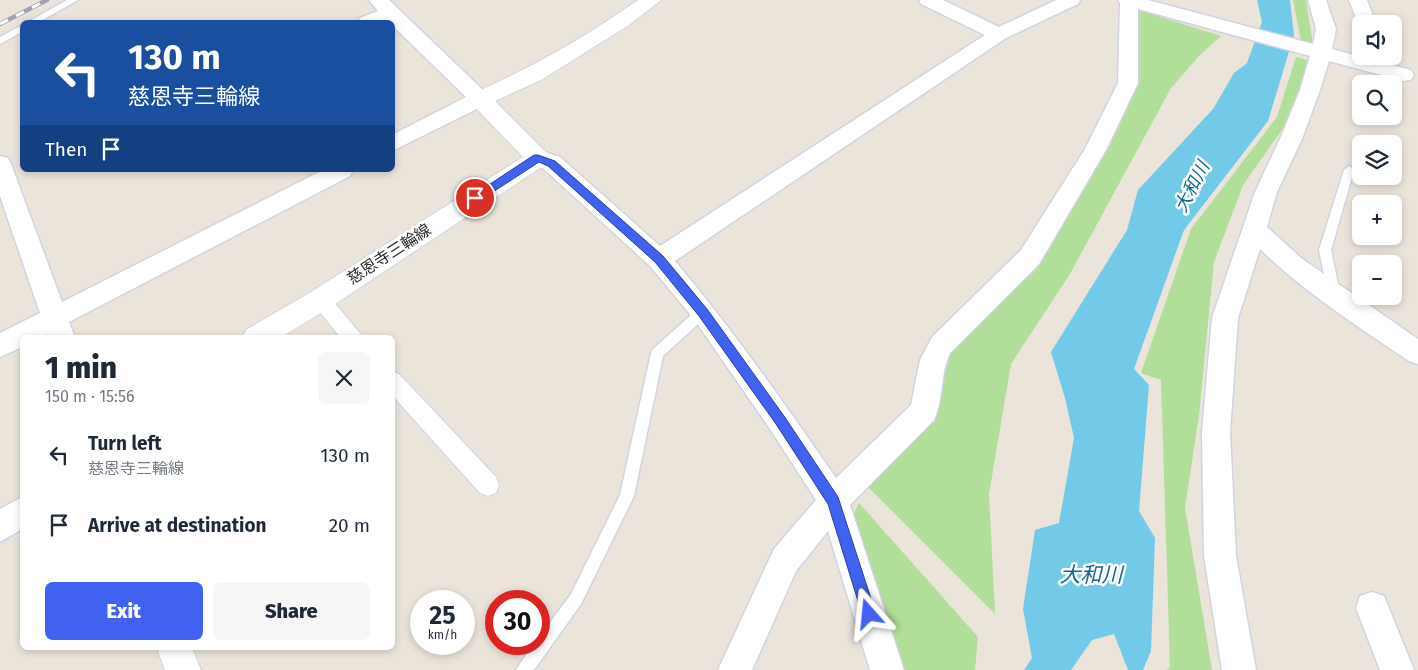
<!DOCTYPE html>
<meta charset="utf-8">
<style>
:root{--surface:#fff;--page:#f6f6f7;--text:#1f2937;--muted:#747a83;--accent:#4162f1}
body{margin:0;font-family:"Fira Sans","Noto Sans JP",sans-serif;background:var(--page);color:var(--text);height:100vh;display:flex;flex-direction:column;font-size:19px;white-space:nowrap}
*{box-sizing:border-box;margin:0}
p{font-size:16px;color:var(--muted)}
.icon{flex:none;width:28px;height:28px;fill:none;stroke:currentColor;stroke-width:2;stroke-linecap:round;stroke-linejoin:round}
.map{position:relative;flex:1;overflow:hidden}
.side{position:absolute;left:20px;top:335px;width:375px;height:315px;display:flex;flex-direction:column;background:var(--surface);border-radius:8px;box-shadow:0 2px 8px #0003}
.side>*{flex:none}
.top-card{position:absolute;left:20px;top:20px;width:375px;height:152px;border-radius:8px;box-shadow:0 2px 8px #0003;background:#1a4fa0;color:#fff;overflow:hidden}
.controls{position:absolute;left:1352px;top:15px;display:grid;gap:10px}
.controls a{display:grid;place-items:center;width:50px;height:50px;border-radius:8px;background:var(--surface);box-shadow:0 2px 8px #0003;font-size:25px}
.speed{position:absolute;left:410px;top:590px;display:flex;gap:10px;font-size:25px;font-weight:700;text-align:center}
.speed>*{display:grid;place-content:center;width:65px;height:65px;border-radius:50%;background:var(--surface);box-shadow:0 2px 8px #0003;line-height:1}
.speed small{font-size:12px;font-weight:400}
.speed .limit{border:8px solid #d22;background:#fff;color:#111}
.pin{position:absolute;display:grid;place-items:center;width:42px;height:42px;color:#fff;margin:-21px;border:2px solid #fff;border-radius:50%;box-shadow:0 1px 5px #0007}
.me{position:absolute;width:55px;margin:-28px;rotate:342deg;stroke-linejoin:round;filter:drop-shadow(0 0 4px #0008)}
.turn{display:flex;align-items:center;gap:18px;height:105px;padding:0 25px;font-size:22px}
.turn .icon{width:65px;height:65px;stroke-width:2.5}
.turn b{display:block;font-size:35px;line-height:42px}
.then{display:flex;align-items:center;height:48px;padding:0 25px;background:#0003;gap:10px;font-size:19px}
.round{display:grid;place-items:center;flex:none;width:52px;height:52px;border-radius:8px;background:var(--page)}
.summary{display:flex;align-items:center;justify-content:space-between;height:85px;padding:0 25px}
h1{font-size:30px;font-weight:800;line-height:38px}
.button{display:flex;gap:10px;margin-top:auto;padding:10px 25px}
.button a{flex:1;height:58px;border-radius:8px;background:var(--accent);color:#fff;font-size:20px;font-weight:800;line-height:58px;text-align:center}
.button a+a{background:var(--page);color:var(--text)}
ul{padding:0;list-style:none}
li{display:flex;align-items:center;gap:15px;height:70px;padding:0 25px}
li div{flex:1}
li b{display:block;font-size:19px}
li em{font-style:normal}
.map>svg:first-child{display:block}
.green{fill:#b1df99}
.water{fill:#72c9e8}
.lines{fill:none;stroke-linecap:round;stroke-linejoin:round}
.service-casing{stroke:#d0d3e1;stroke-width:3}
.pedestrian-casing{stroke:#d0d3e1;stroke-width:2}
.minor-casing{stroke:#d0d3e1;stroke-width:3}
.secondary-casing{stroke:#d0d3e1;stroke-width:2}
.service{fill:#fff;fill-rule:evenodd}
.pedestrian{fill:#fff;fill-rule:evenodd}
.minor{fill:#fff;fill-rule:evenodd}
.secondary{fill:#fff;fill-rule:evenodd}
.rail-casing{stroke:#9ea1b2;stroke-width:4.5}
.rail{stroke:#fff;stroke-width:3;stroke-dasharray:9;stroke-linecap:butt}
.route{fill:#4162f1;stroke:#2a409d}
.labels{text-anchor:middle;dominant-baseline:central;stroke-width:5;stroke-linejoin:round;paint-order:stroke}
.street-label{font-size:16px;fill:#292929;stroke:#fff}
.water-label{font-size:18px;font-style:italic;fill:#136692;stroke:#fff}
.near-water-label{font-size:21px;font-style:italic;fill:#136692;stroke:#fff}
</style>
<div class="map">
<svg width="1418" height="670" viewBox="0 0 1418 670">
<rect width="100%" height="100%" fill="#eae4db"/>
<g class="green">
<path d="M1293 0H1306L1313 45 1301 41Z"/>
<path d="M1135 9 1221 36 1200 55 1171 88 1070 274 1011 364 989 494 995 614 866 485 949 346 1035 271 1137 88Z"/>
<path d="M1296 57 1311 61 1289 120 1243 185 1214 262 1199 415 1185 508 1212 670H1167L1170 666 1161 380 1141 373 1191 229 1277 117Z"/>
<path d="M859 503 978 637 975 670H899L851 520Z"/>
</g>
<path class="water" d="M1257 0H1290L1294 35 1268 121 1184 230 1134 369 1149 385 1139 511 1155 538 1151 651 1143 670H1128L1114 634 1092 640 1071 670H1024L1032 658 1023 609 1035 530 1059 523 1074 438 1065 398 1051 352 1127 230 1138 190 1213 109 1234 73 1247 63 1262 22Z"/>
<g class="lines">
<defs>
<g id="service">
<path d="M67 0H78L39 22H28Z"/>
<path d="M22 25V32L0 44V37Z"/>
<path d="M1349 166 1354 170 1331 250 1340 294 1338 297H1330L1328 294 1319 250 1344 170Z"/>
<path d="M703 307 707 308 709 312 707 316 663 356 634 496 581 604 534 670H516L533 644H539V637L571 594 620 495 651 353 653 349 699 308Z"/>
</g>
<g id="pedestrian">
<path d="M320 292 327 294 364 338H341L310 300 313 294Z"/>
<path d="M392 371 399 374 496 477 499 485 496 493 488 496 480 493 392 395Z"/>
</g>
<g id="minor">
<path d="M369 0H389L487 94 490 99 487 104 392 151V135L466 97 392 25V22L388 20 383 22H358L360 18 378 11Z"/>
<path d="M919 0H943L999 27 1056 0H1080L1078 4 1006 38 675 261C733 330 785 404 836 478L911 405 920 360 932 337 1021 250 1085 149 1118 83 1120 3 1118 0H1148L1313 44 1316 29 1308 0H1326L1336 29 1332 49 1411 70 1414 75 1411 80 1404 81 1329 61 1320 90 1302 139 1277 192 1267 227 1301 258 1418 339V364L1409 361C1357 326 1304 292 1260 249L1238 318 1230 432 1236 556 1256 670H1222L1204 556 1202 432 1212 318 1255 192 1280 139 1300 90 1310 56 1138 9V83L1106 150 1039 264 950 353C940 373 944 399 934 420L850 505 904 670H870L828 531 796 571 752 670H718L774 549 816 500 770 429 694 319 650 266 544 169 530 163 527 158 530 153 538 150 560 157 660 246 985 35 921 4Z"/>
<path d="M1349 0H1367L1376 24H1361L1360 28Z"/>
<path d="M0 156 8 158 11 164 62 302 323 170H353L350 176 69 322 75 338H49L47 334 41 338H22V347L0 357V333L40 313 0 196Z"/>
<path d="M22 497V529L0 542V509Z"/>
<path d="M1372 592 1384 596 1414 670H1380L1356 608 1360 596Z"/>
</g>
<g id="secondary">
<path d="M638 0H661L629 25 541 80 495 101 546 152 550 158 546 164 329 308 280 338H242L246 330 311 292 523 157 472 104 469 99 472 94C531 68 586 37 638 0Z"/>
<path d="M157 648H192L201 670H165Z"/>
</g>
</defs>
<use href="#service" class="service-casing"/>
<use href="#pedestrian" class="pedestrian-casing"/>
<use href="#minor" class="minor-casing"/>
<use href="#secondary" class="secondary-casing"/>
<use href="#service" class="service"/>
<use href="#pedestrian" class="pedestrian"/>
<use href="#minor" class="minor"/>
<use href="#secondary" class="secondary"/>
<defs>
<path id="rail" d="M0 24 47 0"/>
</defs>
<use href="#rail" class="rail-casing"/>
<use href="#rail" class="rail"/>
</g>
<path class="route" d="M534 155H538L555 161 663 256 707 309 784 416 838 497 876 614 874 619 869 621 864 619 862 614 828 504 776 424 699 316 655 262 548 166 539 162 479 201H472V196Z"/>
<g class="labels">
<g class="street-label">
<text transform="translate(389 254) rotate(-33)">慈恩寺三輪線</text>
</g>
<g class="water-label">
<text transform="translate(1192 187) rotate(-63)">大和川</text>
</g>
<g class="near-water-label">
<text x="1091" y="575">大和川</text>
</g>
</g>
</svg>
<div class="controls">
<a><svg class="icon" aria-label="sound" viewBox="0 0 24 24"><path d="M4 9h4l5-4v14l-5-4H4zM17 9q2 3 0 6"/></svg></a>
<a><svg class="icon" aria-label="search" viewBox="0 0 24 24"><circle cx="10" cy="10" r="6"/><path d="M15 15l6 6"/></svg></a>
<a><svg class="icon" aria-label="layers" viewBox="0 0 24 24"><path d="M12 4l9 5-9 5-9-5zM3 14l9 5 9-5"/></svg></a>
<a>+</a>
<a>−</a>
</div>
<div class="speed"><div>25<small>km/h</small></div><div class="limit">30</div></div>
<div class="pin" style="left:475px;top:198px;background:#d93025"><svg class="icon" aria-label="arrive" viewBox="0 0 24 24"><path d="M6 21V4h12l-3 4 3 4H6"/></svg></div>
<svg class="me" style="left:869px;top:614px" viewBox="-20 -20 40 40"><path d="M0-17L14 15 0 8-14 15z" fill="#4162f1" stroke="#fff" stroke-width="4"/></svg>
<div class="top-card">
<div class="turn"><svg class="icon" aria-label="left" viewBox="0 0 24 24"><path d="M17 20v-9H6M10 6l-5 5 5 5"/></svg><div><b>130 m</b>慈恩寺三輪線</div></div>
<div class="then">Then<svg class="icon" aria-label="arrive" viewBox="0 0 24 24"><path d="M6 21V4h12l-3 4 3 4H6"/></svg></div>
</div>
<section class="side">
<div class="summary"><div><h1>1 min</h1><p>150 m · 15:56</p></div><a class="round"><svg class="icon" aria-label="close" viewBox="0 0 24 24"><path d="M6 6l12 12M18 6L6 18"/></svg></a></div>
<ul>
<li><svg class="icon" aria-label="left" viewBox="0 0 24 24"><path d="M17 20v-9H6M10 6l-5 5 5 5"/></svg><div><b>Turn left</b><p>慈恩寺三輪線</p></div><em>130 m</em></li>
<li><svg class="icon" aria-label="arrive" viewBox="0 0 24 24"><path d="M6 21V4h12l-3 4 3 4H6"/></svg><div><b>Arrive at destination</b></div><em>20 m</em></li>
</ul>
<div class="button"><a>Exit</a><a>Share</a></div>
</section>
</div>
